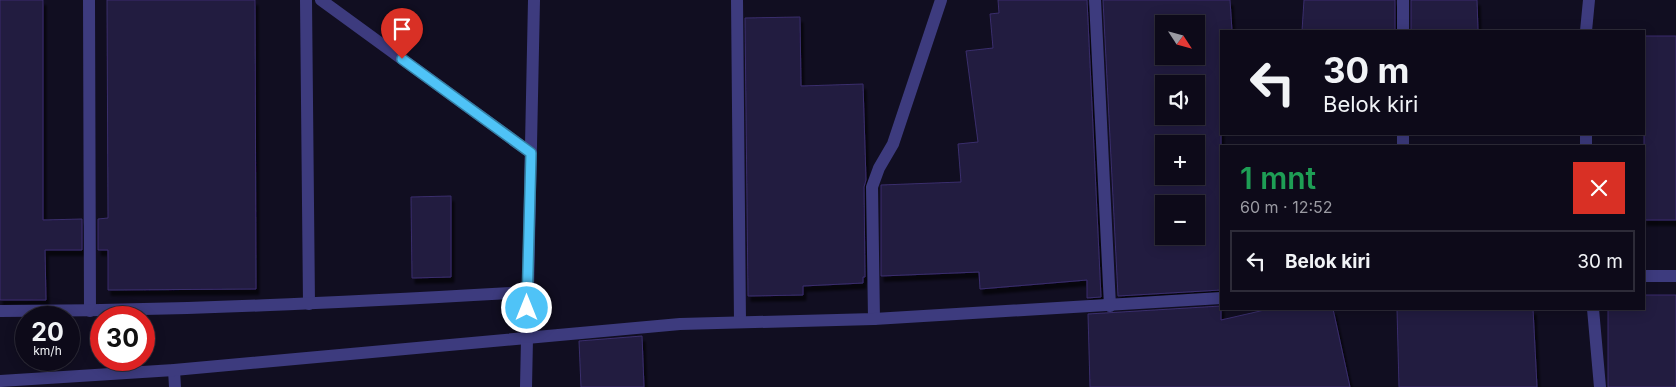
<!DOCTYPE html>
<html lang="id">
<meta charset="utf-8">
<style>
:root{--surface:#0d0a19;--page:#1b1826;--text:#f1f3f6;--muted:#9a9aa2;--line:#2d2b38}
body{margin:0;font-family:Inter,sans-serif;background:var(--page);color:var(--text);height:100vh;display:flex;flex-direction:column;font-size:19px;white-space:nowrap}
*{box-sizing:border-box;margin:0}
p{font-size:16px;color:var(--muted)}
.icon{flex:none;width:28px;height:28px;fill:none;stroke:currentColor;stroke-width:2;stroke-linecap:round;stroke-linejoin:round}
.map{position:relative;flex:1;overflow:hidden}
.panel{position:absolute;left:1220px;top:145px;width:425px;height:165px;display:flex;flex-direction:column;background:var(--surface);border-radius:0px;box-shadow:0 2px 12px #0003,0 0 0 1px var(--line)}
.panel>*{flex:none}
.guide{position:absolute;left:1220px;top:30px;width:425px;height:105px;border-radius:0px;box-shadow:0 2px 12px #0003,0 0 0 1px var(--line);background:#0d0a19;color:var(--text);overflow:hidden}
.needle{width:32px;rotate:126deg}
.fabs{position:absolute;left:1155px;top:15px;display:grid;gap:10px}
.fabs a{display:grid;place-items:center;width:50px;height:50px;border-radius:0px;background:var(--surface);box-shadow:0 2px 12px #0003,0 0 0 1px var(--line);font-size:25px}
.speed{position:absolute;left:15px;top:306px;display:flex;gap:10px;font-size:25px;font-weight:700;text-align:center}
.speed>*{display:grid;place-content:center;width:65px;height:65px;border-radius:50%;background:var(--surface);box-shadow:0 2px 12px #0003,0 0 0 1px var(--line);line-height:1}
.speed small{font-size:12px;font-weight:400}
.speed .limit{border:8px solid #d22;background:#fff;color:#111}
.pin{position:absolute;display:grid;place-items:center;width:42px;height:42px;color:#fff;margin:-51px -21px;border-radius:50% 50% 50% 0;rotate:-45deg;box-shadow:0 0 5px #0007}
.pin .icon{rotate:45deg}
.me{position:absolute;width:55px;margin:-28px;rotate:0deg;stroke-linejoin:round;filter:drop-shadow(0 0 4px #0008)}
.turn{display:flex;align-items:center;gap:18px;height:105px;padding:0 20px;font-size:22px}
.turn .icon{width:65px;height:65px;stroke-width:2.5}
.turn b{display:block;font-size:35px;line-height:42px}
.round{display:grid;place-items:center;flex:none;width:52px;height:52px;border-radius:0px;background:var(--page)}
.summary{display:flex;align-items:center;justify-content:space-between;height:85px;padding:0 20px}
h1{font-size:30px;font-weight:600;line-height:38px;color:#1e9e55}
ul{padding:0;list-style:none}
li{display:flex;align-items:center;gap:15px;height:62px;margin:0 10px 8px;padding:0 10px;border:2px solid var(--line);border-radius:0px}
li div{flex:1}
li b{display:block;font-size:19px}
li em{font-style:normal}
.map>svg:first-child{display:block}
.building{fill:#221b41;stroke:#3a2e6c;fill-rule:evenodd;filter:url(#shadow)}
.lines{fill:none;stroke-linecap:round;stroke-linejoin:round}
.minor{stroke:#3d3b7e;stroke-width:12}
.route-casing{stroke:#337fa1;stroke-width:12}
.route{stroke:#4fc3f7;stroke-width:9}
</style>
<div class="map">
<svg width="1676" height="387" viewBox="0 0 1676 387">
<defs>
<filter id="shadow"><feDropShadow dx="3" dy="5.5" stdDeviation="1" flood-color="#0009"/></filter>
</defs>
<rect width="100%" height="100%" fill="#110e21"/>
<g class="building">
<path d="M0 0H43V220L82 219V250H45L46 300H0Z"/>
<path d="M107 0H255L256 289 108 290V250H98V219L108 218Z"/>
<path d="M998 0H1087L1101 297 1087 298V280L980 289 979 272 881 276V185L961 182 958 144 978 142 966 51 993 48 990 14 999 13Z"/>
<path d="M1103 0H1230L1232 31H1221V290L1118 296ZM1164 24H1196V56H1164ZM1164 84H1196V116H1164ZM1164 144H1196V176H1164ZM1164 204H1196V236H1164Z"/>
<path d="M1304 0H1395V31H1302Z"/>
<path d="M1411 0H1477L1478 31H1411Z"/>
<path d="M800 17 801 86 863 84 866 180 864 187 865 277H863V283L803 286V295L748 296 745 18Z"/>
<rect x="1644" y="36" width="32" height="184"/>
<path d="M451 196V277L412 278 411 197Z"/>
<path d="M1644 295H1676V387H1608V309H1644Z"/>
<path d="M1221 306V320L1269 309H1333L1350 387H1090L1088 314Z"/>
<path d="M1397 309H1533L1537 387H1399Z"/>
<path d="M642 336 644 387H581L579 341Z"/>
</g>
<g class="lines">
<g class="minor">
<path d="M89 0 90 311"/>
<path d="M306 0 309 304"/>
<path d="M321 0 531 153"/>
<path d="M737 0 740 322"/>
<path d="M1095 0 1110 306"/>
<path d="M1403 31V0"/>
<path d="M1586 31 1589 0"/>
<path d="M1403 146V134"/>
<path d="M1586 146V134"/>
<path d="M1644 276H1676"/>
<path d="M1593 309 1600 387"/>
<path d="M0 311C176 311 352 302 528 292"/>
<path d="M874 319 872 187 879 168 893 144 941 0"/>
<path d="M174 370 175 387"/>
<path d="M0 381 174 370 680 324 874 319 1221 298"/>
<path d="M526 387 534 0"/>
</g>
</g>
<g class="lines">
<defs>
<path id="route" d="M402 59 531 153 527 308"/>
</defs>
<use href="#route" class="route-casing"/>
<use href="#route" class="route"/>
</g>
</svg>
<div class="fabs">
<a><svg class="needle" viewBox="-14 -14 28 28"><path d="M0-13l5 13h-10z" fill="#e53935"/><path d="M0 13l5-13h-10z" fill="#9a9aa2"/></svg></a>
<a><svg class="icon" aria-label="sound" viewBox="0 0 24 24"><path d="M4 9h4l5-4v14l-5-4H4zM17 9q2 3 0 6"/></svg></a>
<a>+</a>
<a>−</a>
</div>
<div class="speed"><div>20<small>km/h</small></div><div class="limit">30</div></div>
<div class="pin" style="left:402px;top:59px;background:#d93025"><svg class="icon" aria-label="arrive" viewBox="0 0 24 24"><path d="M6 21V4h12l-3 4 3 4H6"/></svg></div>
<svg class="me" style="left:527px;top:308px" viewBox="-20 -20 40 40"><circle r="17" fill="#4fc3f7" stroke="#fff" stroke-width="3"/><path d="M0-11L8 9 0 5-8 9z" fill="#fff"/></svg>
<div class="guide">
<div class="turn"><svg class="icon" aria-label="left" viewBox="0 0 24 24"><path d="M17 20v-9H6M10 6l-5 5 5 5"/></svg><div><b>30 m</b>Belok kiri</div></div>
</div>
<section class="panel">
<div class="summary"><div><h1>1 mnt</h1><p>60 m · 12:52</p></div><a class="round" style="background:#d93025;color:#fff"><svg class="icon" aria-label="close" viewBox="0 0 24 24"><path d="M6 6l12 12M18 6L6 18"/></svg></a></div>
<ul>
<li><svg class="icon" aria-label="left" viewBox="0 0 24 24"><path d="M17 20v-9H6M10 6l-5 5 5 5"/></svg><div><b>Belok kiri</b></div><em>30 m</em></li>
</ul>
</section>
</div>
